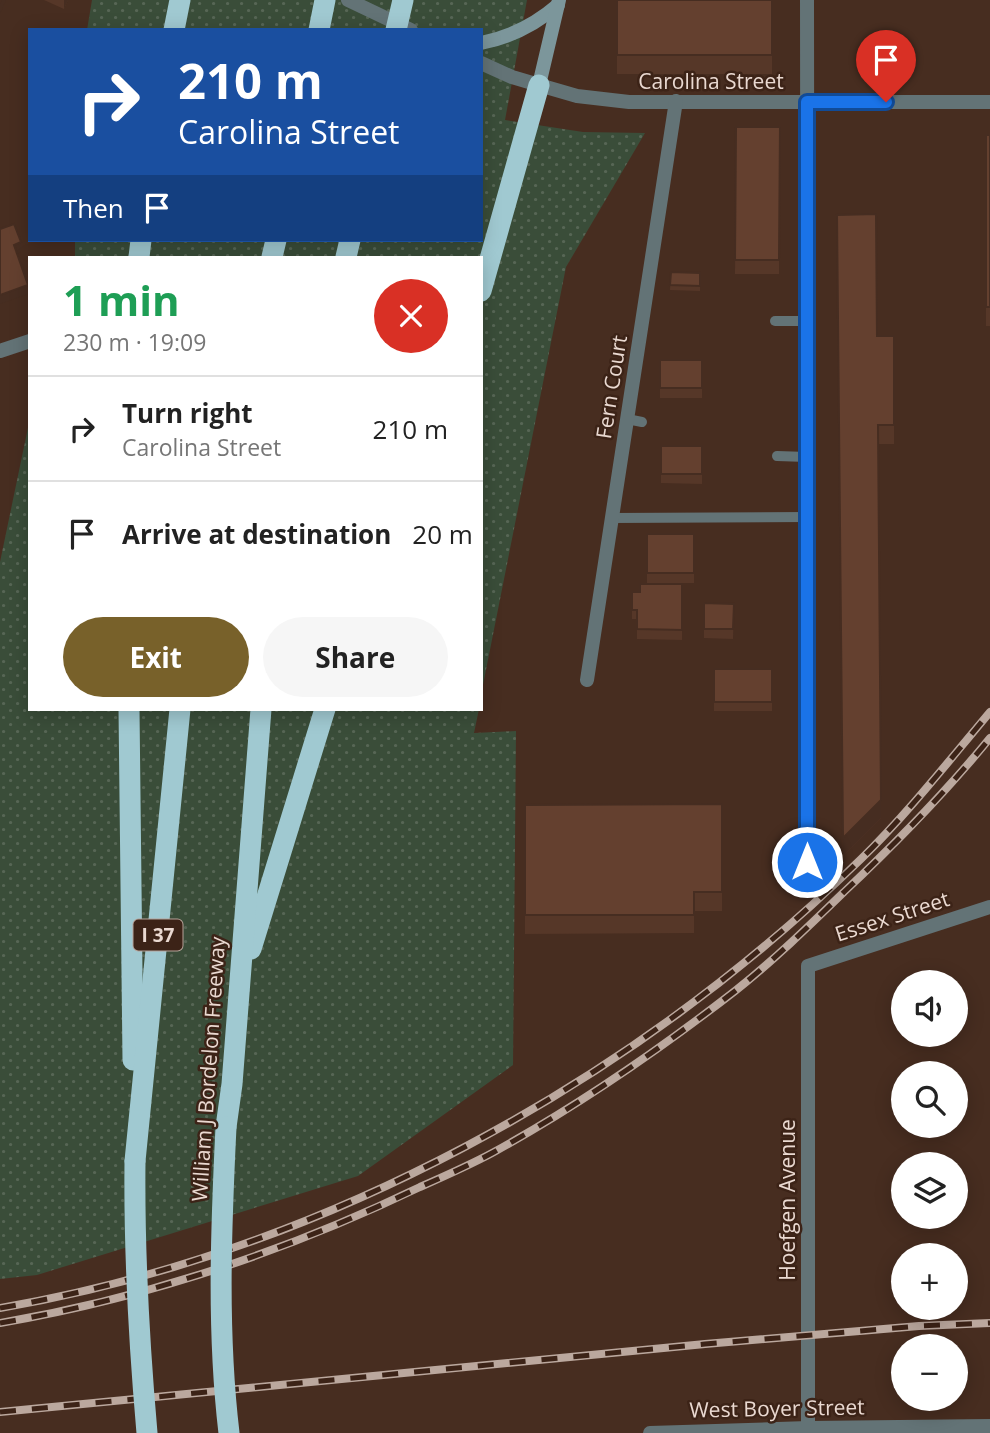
<!DOCTYPE html>
<meta charset="utf-8">
<style>
:root{--surface:#fff;--page:#f6f6f6;--text:#222;--muted:#767676;--line:#e0e0e0;--accent:#78612a}
body{margin:0;font-family:"Open Sans",sans-serif;background:var(--page);color:var(--text);height:100vh;display:flex;flex-direction:column;font-size:26px;white-space:nowrap}
*{box-sizing:border-box;margin:0}
p{font-size:23px;color:var(--muted)}
.icon{flex:none;width:38px;height:38px;fill:none;stroke:currentColor;stroke-width:2;stroke-linecap:round;stroke-linejoin:round}
.map{position:relative;flex:1;overflow:hidden}
.panel{position:absolute;left:28px;top:256px;width:455px;height:455px;display:flex;flex-direction:column;background:var(--surface);border-radius:0px;box-shadow:0 4px 18px #0003}
.panel>*{flex:none}
.top-card{position:absolute;left:28px;top:28px;width:455px;height:214px;border-radius:0px;box-shadow:0 4px 18px #0003;background:#1a4fa0;color:#fff;overflow:hidden}
.tools{position:absolute;left:891px;top:970px;display:grid;gap:14px}
.tools a{display:grid;place-items:center;width:77px;height:77px;border-radius:50%;background:var(--surface);box-shadow:0 4px 18px #0003;font-size:35px}
.pin{position:absolute;display:grid;place-items:center;width:60px;height:60px;color:#fff;margin:-72px -30px;border-radius:50% 50% 50% 0;rotate:-45deg;box-shadow:0 0 7px #0007}
.pin .icon{rotate:45deg}
.me{position:absolute;width:77px;margin:-38px;rotate:0deg;stroke-linejoin:round;filter:drop-shadow(0 0 5px #0008)}
.turn{display:flex;align-items:center;gap:24px;height:147px;padding:0 35px;font-size:32px}
.turn .icon{width:91px;height:91px;stroke-width:2.5}
.turn b{display:block;font-size:49px;line-height:60px}
.then{display:flex;align-items:center;height:66px;padding:0 35px;background:#0003;gap:14px;font-size:26px}
.round{display:grid;place-items:center;flex:none;width:74px;height:74px;border-radius:37px;background:var(--page)}
.head{display:flex;align-items:center;justify-content:space-between;height:119px;padding:0 35px}
h1{font-size:42px;font-weight:700;line-height:52px;color:#1e9e55}
.cta{display:flex;gap:14px;margin-top:auto;padding:14px 35px}
.cta a{flex:1;height:80px;border-radius:42px;background:var(--accent);color:#fff;font-size:28px;font-weight:700;line-height:80px;text-align:center}
.cta a+a{background:var(--page);color:var(--text)}
ul{padding:0;list-style:none}
li{display:flex;align-items:center;gap:21px;height:105px;padding:0 35px;border-top:2px solid var(--line)}
li div{flex:1}
li b{display:block;font-size:26px}
li em{font-style:normal}
.map>svg:first-child{display:block}
.grass{fill:url(#grass-dots)}
.lines{fill:none;stroke-linecap:round;stroke-linejoin:round}
.service{stroke:#637376;stroke-width:10}
.minor{stroke:#637376;stroke-width:14}
.tertiary{stroke:#637376;stroke-width:14}
.secondary{stroke:#7c969b;stroke-width:14}
.motorway{stroke:#a0c9d1;stroke-width:21}
.rail-casing{stroke:#bba89e;stroke-width:8}
.rail{stroke:#3c2317;stroke-width:5;stroke-dasharray:16;stroke-linecap:butt}
.motorway-bridge{stroke:#a0c9d1;stroke-width:21}
.wall{fill:#563728}
.shaded-wall{fill:#462d21}
.building{fill:#64402f;stroke:#462d21;stroke-width:2}
.route-casing{stroke:#114b97;stroke-width:18}
.route{stroke:#1a73e8;stroke-width:12}
.labels{text-anchor:middle;dominant-baseline:central;stroke-width:5;stroke-linejoin:round;paint-order:stroke}
.shield{fill:#3c2317;stroke:#b6a299;stroke-width:2}
.shield-label{font-size:19px;font-weight:bold;fill:#ead9d1}
.street-label{font-size:21px;fill:#ead9d1;stroke:#3c2317}
</style>
<div class="map">
<svg width="990" height="1433" viewBox="0 0 990 1433">
<defs>
<pattern id="grass-dots" width="8" height="8" patternUnits="userSpaceOnUse" patternTransform="scale(1.75)"><rect width="8" height="8" fill="#3a4d39"/><path d="M2 2h.1M6 6h.1" fill="none" stroke="#576655" stroke-width="1.8" stroke-linecap="round"/></pattern>
</defs>
<rect width="100%" height="100%" fill="#472d20"/>
<g class="grass">
<path d="M92 0H527L505 120 583 132 645 133 566 267 481 695V257H75V240H481V30H87Z"/>
<path d="M30 418V709H479L474 733 516 731 513 1065 358 1176 37 1275 0 1279V562Z"/>
</g>
<g class="lines">
<g class="service">
<path d="M775 321H807"/>
<path d="M627 419 642 422"/>
<path d="M777 456 807 457"/>
<path d="M612 518 807 517"/>
</g>
<g class="minor">
<path d="M807 0 808 862"/>
<path d="M539 85 577 96 629 102H990"/>
<path d="M0 351 30 341"/>
<path d="M587 680 676 101"/>
<path d="M650 1433 808 1428 990 1426"/>
<path d="M808 1433V966L990 907"/>
</g>
<g class="tertiary">
<path d="M348 0 411 30"/>
<path d="M481 63 512 77 539 85"/>
</g>
<g class="secondary">
<path d="M481 43C511 37 535 25 558 5"/>
<path d="M539 85 559 0"/>
</g>
<g class="motorway">
<path d="M174 30 180 0"/>
<path d="M319 30 325 0"/>
<path d="M139 257 141 240"/>
<path d="M272 257 276 240"/>
<path d="M346 257 350 240"/>
<path d="M481 291 539 85"/>
<path d="M129 709 133 1060"/>
<path d="M251 949 325 709"/>
<path d="M226 1127 232 1084 261 709"/>
<path d="M135 1161 180 709"/>
</g>
<defs>
<g id="rail">
<path d="M0 1308C320 1253 629 1085 861 859 907 814 948 762 990 712"/>
<path d="M0 1323C146 1298 287 1251 420 1187 445 1176 470 1165 494 1152 579 1105 659 1050 735 991 773 961 809 926 844 892 896 843 945 793 990 738"/>
<path d="M0 1412 705 1344 919 1326 990 1323"/>
</g>
</defs>
<use href="#rail" class="rail-casing"/>
<use href="#rail" class="rail"/>
<g class="motorway-bridge">
<path d="M396 30 403 0"/>
<path d="M226 1127C221 1229 217 1331 229 1433"/>
<path d="M135 1161C134 1252 139 1342 147 1433"/>
</g>
</g>
<g class="wall">
<path d="M44 0H68L64 9Z"/>
<rect x="617" y="0" width="155" height="74"/>
<path d="M736 127H780L779 274H735Z"/>
<rect x="986" y="135" width="4" height="191"/>
<path d="M837 233 877 336H894V444H878L881 818 843 856Z"/>
<path d="M671 272 700 273V291L670 290Z"/>
<rect x="660" y="360" width="42" height="38"/>
<path d="M661 446H702V484L661 483Z"/>
<rect x="647" y="534" width="47" height="49"/>
<path d="M682 584V640L637 639V619H632V592H640Z"/>
<path d="M734 604 733 639 704 638V629Z"/>
<rect x="714" y="669" width="58" height="42"/>
<path d="M722 804V911H694V933L525 934V805Z"/>
</g>
<g class="shaded-wall">
<path d="M2 0H6L0 14V4Z"/>
<path d="M64 0H68L64 9Z"/>
<path d="M21 242V252L14 255V245Z"/>
<path d="M28 285V294L0 304V295Z"/>
<path d="M881 800V818L843 856V838Z"/>
</g>
<g class="building">
<rect x="617" y="0" width="155" height="55"/>
<path d="M736 127H780L779 260H735Z"/>
<rect x="986" y="135" width="4" height="172"/>
<path d="M876 214 877 336H894V425H878L881 800 843 838 837 215Z"/>
<path d="M14 224 21 242 14 245 28 285 0 295V229Z"/>
<path d="M671 272 700 273V286L670 285Z"/>
<rect x="660" y="360" width="42" height="28"/>
<rect x="661" y="446" width="41" height="28"/>
<rect x="647" y="534" width="47" height="39"/>
<path d="M640 584H682V630L637 629V610H632V592H640Z"/>
<path d="M704 603 734 604 733 629H704Z"/>
<rect x="714" y="669" width="58" height="33"/>
<path d="M722 804V892H694V915H525V805Z"/>
</g>
<g class="lines">
<defs>
<path id="route" d="M807 862V102H886"/>
</defs>
<use href="#route" class="route-casing"/>
<use href="#route" class="route"/>
</g>
<g class="labels">
<rect class="shield" x="133.5" y="919.5" width="49" height="31" rx="5"/>
<g class="shield-label">
<text x="158" y="935">I 37</text>
</g>
<g class="street-label">
<text x="711" y="81">Carolina Street</text>
<text transform="translate(611 387) rotate(-81)">Fern Court</text>
<text transform="translate(892 916) rotate(-18)">Essex Street</text>
<text transform="translate(208 1069) rotate(-86)">William J Bordelon Freeway</text>
<text transform="translate(787 1200) rotate(-90)">Hoefgen Avenue</text>
<text transform="translate(777 1408) rotate(-1)">West Boyer Street</text>
</g>
</g>
</svg>
<div class="tools">
<a><svg class="icon" aria-label="sound" viewBox="0 0 24 24"><path d="M4 9h4l5-4v14l-5-4H4zM17 9q2 3 0 6"/></svg></a>
<a><svg class="icon" aria-label="search" viewBox="0 0 24 24"><circle cx="10" cy="10" r="6"/><path d="M15 15l6 6"/></svg></a>
<a><svg class="icon" aria-label="layers" viewBox="0 0 24 24"><path d="M12 4l9 5-9 5-9-5zM3 14l9 5 9-5"/></svg></a>
<a>+</a>
<a>−</a>
</div>
<div class="pin" style="left:886px;top:102px;background:#d93025"><svg class="icon" aria-label="arrive" viewBox="0 0 24 24"><path d="M6 21V4h12l-3 4 3 4H6"/></svg></div>
<svg class="me" style="left:807px;top:862px" viewBox="-20 -20 40 40"><circle r="17" fill="#1a73e8" stroke="#fff" stroke-width="3"/><path d="M0-11L8 9 0 5-8 9z" fill="#fff"/></svg>
<div class="top-card">
<div class="turn"><svg class="icon" aria-label="right" viewBox="0 0 24 24"><path d="M7 20v-9h11M14 6l5 5-5 5"/></svg><div><b>210 m</b>Carolina Street</div></div>
<div class="then">Then<svg class="icon" aria-label="arrive" viewBox="0 0 24 24"><path d="M6 21V4h12l-3 4 3 4H6"/></svg></div>
</div>
<section class="panel">
<div class="head"><div><h1>1 min</h1><p>230 m · 19:09</p></div><a class="round" style="background:#d93025;color:#fff"><svg class="icon" aria-label="close" viewBox="0 0 24 24"><path d="M6 6l12 12M18 6L6 18"/></svg></a></div>
<ul>
<li><svg class="icon" aria-label="right" viewBox="0 0 24 24"><path d="M7 20v-9h11M14 6l5 5-5 5"/></svg><div><b>Turn right</b><p>Carolina Street</p></div><em>210 m</em></li>
<li><svg class="icon" aria-label="arrive" viewBox="0 0 24 24"><path d="M6 21V4h12l-3 4 3 4H6"/></svg><div><b>Arrive at destination</b></div><em>20 m</em></li>
</ul>
<div class="cta"><a>Exit</a><a>Share</a></div>
</section>
</div>
